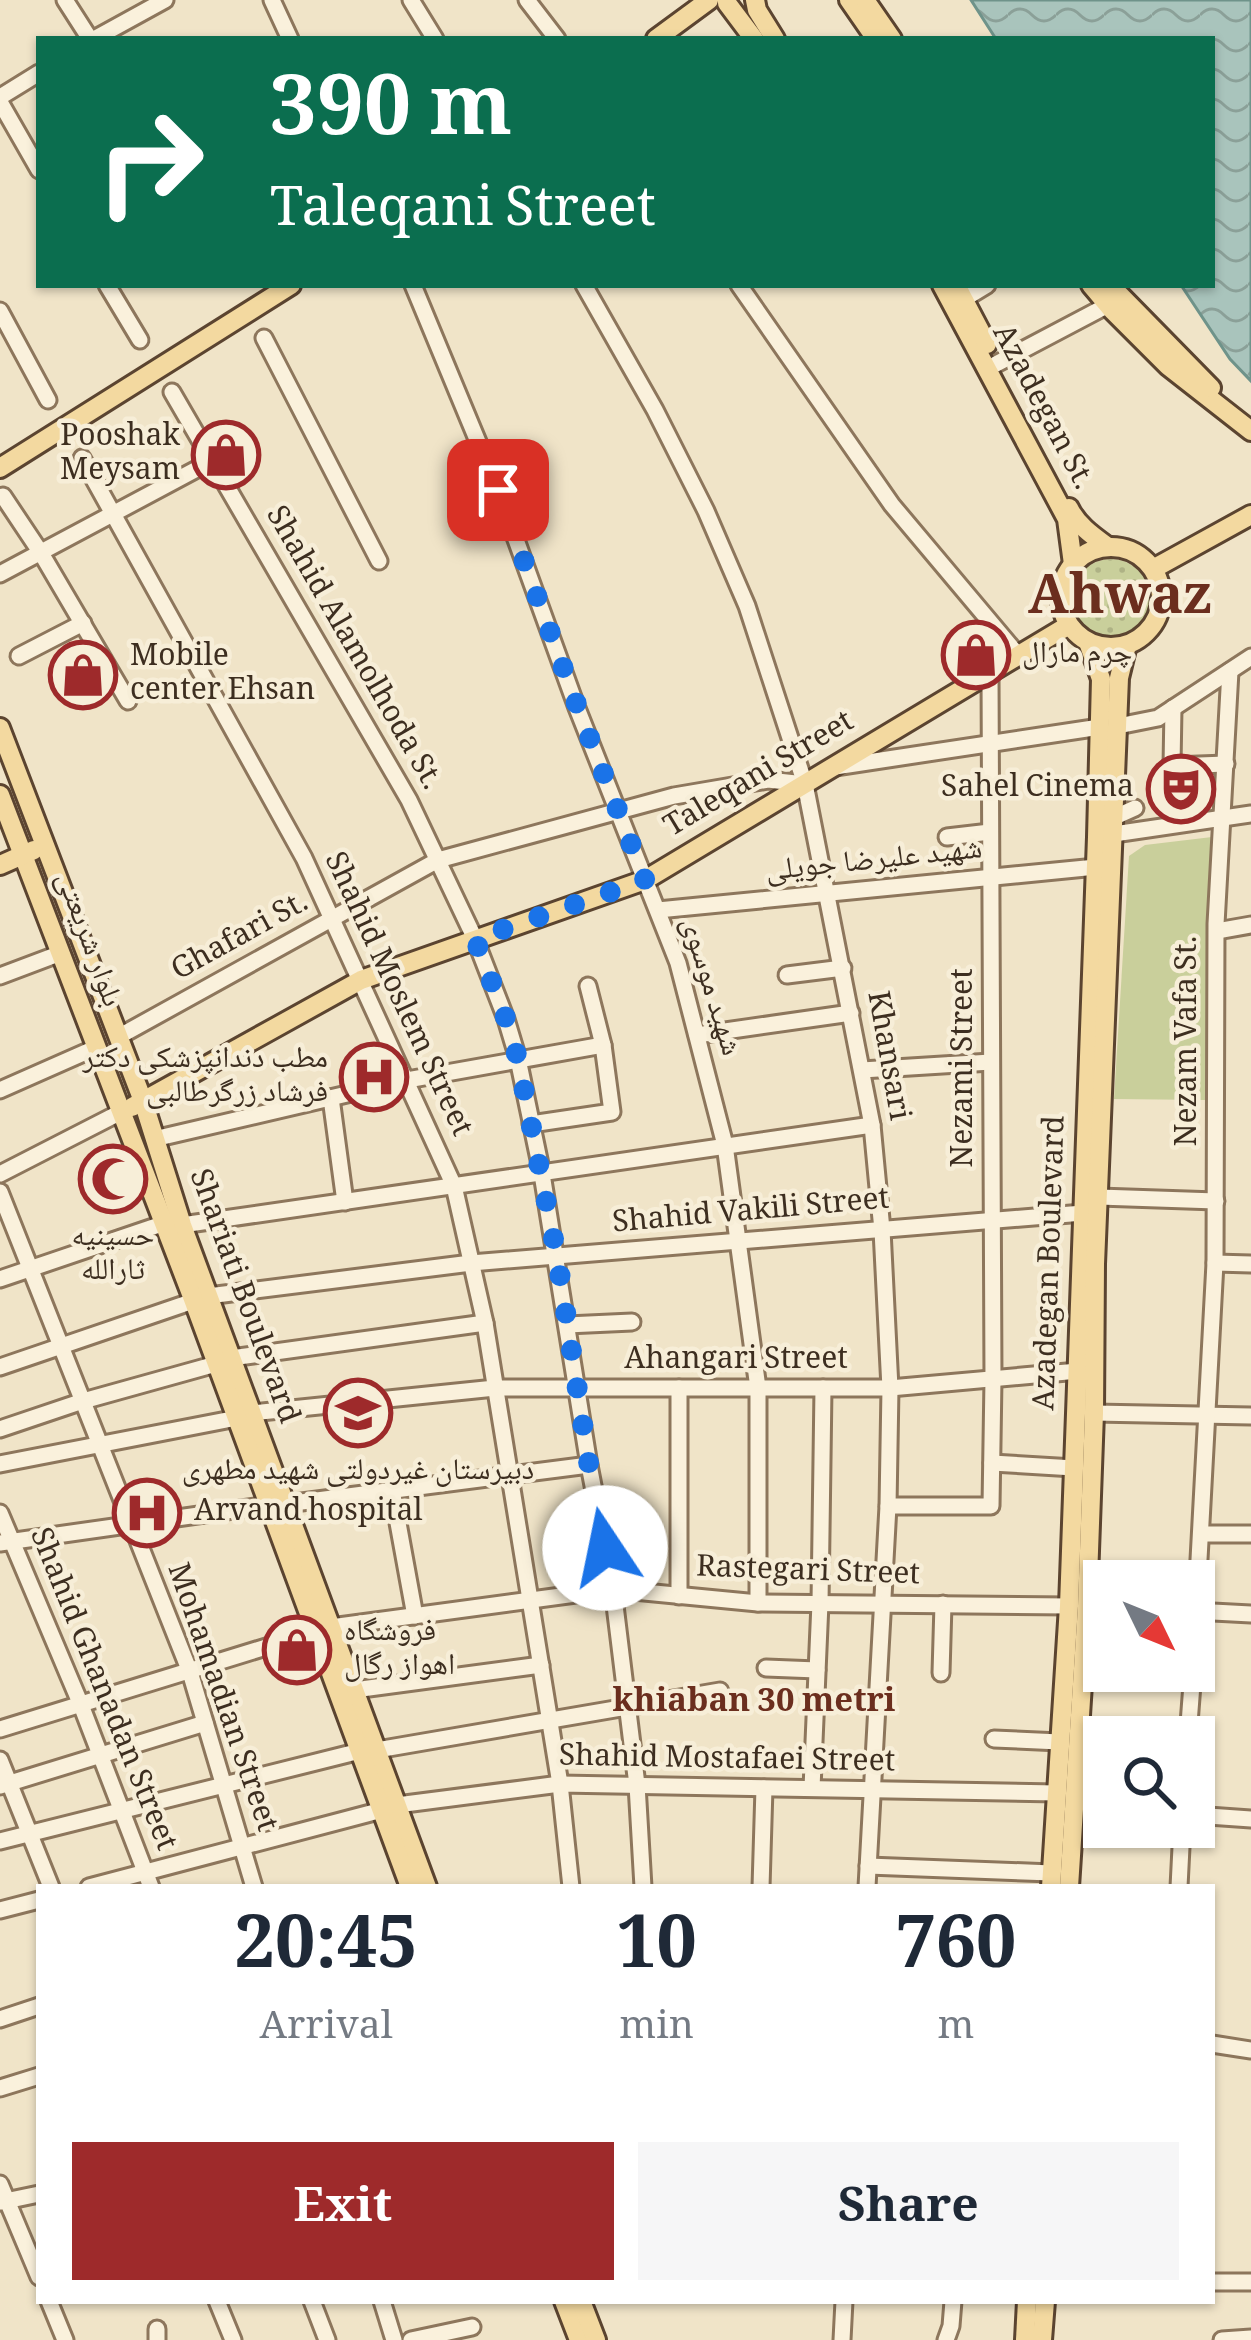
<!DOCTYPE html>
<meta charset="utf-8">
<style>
:root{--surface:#fff;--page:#f6f6f7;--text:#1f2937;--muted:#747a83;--accent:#9e2a2b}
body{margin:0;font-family:Georgia,"Noto Naskh Arabic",serif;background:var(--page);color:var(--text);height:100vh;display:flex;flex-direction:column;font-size:45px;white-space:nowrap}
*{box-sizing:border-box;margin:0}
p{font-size:39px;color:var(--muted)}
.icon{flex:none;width:66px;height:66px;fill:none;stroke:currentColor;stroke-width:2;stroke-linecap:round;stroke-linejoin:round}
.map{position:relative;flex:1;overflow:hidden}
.details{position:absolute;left:36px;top:1884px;width:1179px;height:420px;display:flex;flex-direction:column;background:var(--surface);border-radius:0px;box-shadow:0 3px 9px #0004}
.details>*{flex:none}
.banner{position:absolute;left:36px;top:36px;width:1179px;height:252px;border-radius:0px;box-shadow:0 3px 9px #0004;background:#0b6e4f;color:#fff;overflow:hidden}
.needle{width:78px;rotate:133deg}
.fabs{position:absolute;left:1083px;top:1560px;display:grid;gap:24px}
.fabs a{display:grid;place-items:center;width:132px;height:132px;border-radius:0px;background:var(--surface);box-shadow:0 3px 9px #0004;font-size:60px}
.pin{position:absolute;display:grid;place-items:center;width:102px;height:102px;color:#fff;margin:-51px;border-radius:24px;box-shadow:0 6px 18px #0006}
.me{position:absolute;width:132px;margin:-66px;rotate:349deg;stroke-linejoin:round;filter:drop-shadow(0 0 9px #0008)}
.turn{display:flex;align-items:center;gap:42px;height:252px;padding:0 36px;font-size:54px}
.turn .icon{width:156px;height:156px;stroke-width:2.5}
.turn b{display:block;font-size:84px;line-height:102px}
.eta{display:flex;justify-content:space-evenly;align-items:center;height:204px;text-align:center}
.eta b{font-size:72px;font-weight:700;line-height:84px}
.action{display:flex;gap:24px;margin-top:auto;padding:24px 36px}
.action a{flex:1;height:138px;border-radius:0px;background:var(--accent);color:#fff;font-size:48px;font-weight:700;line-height:138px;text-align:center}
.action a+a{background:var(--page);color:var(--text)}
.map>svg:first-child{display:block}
.grass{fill:url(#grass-dots)}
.park{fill:#c9cf9b}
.water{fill:url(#water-waves);stroke:#6f938a;stroke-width:3}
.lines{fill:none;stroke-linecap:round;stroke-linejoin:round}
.minor-casing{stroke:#8d765c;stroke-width:21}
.major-casing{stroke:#5b4430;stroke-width:24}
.minor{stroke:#faf1dc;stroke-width:15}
.major{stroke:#f3d9a0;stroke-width:18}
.route{stroke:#1a73e8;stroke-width:21;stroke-dasharray:0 37.8}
.labels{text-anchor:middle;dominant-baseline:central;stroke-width:9;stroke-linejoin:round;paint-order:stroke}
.street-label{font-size:30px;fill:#3d2e20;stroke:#f7eed8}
.poi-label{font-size:30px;fill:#3d2e20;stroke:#f7eed8;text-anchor:start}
.neighbourhood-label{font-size:33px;font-weight:bold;fill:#6b2e1e;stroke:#f7eed8}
.town-label{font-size:54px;font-weight:bold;fill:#6b2e1e;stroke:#f7eed8}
</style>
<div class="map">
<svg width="1251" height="2340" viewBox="0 0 1251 2340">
<defs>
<pattern id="grass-dots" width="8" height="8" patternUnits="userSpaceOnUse" patternTransform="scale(3)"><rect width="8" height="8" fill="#c9cf9b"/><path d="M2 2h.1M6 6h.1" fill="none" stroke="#aeb285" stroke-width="1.8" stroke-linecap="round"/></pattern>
<pattern id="water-waves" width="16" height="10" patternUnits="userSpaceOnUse" patternTransform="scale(3)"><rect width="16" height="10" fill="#a9c4bc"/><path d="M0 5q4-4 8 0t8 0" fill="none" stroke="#8ba098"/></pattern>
</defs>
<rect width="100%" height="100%" fill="#f0e4c8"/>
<circle class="grass" cx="1111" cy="598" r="39"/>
<path class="park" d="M1212 837 1205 1100 1114 1099 1129 856 1145 845Z"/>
<path class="water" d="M971 0H1251V381L1230 359 1181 285H1212V39H996Z"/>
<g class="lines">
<defs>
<g id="minor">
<path d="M65 0 90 39"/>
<path d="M272 0 290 39"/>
<path d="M411 0 435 39"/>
<path d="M527 0 557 39"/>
<path d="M94 39 165 0"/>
<path d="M0 97 39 73"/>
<path d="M0 102 39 170"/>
<path d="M107 285 140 340"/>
<path d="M413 285 498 490 577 708 678 963 725 1145 758 1388V1603"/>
<path d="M584 285 655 410 706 511 747 606 805 784 872 1125 882 1230 890 1388 888 1506 867 1887"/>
<path d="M739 285 892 505 1018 655"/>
<path d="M964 299 987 285"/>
<path d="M0 311 48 400"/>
<path d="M264 338 379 561"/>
<path d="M996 364 1108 305"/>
<path d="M172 392 409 800 475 939 506 1019 518 1059 542 1174 589 1465 613 1589 637 1785 643 1887"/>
<path d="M82 458 304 858 454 1186 485 1323 560 1784 571 1887"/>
<path d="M3 496 41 553 128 701"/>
<path d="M0 574 210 462"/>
<path d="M19 656 83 623"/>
<path d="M1173 708 1172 766 1226 764"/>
<path d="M1118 726 1158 718 1251 657"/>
<path d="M835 767 1100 727"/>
<path d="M1115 817 1135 808"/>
<path d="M1114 834 1251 814"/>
<path d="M947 837 990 832"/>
<path d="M658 910 1096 867"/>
<path d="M1217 931 1251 925"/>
<path d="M787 975 843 968"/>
<path d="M0 976 61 953"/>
<path d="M697 1035 851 1013"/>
<path d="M118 1037 438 860 674 796 768 780 805 784"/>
<path d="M862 1070 991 1062"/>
<path d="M0 1090 95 1048"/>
<path d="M331 1098 345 1202"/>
<path d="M531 1124 612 1112 603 1045 588 986"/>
<path d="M154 1139 407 1080 603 1045"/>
<path d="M0 1174 119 1113"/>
<path d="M0 1192 190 1672 254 1887"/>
<path d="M1099 1197 1216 1201"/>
<path d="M182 1225 872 1125"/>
<path d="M1215 1263 1251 1264"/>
<path d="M0 1279 162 1224"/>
<path d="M567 1325 632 1322"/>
<path d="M231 1358 485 1323"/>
<path d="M0 1367 208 1296 471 1263 1083 1213"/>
<path d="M679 1388V1596"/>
<path d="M252 1413 495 1388H890L1078 1371"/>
<path d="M1094 1413 1251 1416"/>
<path d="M0 1429 83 1401 216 1364"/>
<path d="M992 1463 1074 1468"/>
<path d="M0 1464 237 1418"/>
<path d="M392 1490 415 1616"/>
<path d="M286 1504 589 1465"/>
<path d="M888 1506H991L993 1379 990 673"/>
<path d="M0 1513 81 1705 151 1887"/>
<path d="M1201 1534H1251"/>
<path d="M0 1543 269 1505"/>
<path d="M1194 1611 1251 1614"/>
<path d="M1194 1652 1215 1263 1216 924 1230 671"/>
<path d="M766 1668 817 1670"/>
<path d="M941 1673 943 1604"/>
<path d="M354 1690 541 1665"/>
<path d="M0 1729 331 1627 613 1589 758 1603 1069 1606"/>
<path d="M1188 1737 1193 1671"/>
<path d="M994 1739 1060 1742"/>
<path d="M377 1750 720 1691"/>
<path d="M0 1760 51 1887"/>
<path d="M0 1786 205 1723"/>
<path d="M812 1788 820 1603 823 1388"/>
<path d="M1075 1792 1104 1794"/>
<path d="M397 1805 560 1784 1057 1793"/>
<path d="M1194 1815 1251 1819"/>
<path d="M0 1841 360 1751"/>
<path d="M868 1866 1052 1873"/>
<path d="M89 1887 382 1810"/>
<path d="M761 1887 764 1788"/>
<path d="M1179 1887 1182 1827"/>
<path d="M0 1910 39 1900"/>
<path d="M0 2019 39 2006"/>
<path d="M1212 2044 1251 2050"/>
<path d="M0 2088 39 2076"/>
<path d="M0 2184 39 2277"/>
<path d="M1 2202 39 2194"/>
<path d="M1212 2282H1251"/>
<path d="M49 2301 65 2340"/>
<path d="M217 2301 233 2340"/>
<path d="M312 2301 327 2340"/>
<path d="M382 2301 394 2340"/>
<path d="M157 2340V2329"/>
<path d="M411 2340 472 2327"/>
<path d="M842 2340 844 2301"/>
<path d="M946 2340 951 2326 953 2301"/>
<path d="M1222 2340 1251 2338"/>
</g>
<g id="major">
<path d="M727 0V3L754 39"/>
<path d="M755 0 757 10 775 39"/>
<path d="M849 0 876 39"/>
<path d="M865 0 892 39"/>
<path d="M656 39 709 0"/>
<path d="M942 285 1067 519 1073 564"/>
<path d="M956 285 987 344"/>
<path d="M1091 285 1113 311 1168 366 1251 431"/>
<path d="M1110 285 1211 388"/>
<path d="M0 468 291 285"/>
<path d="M1069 508C1077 525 1093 536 1108 547"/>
<circle cx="1111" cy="597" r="50"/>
<path d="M1153 569 1251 515"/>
<path d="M0 728 143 1101 182 1225 427 1887"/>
<path d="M0 795 193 1299 410 1887"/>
<path d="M0 865 34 850"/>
<path d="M132 1107 361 980 645 880 1069 625"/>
<path d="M1051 1887 1069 1606 1097 837 1101 679 1088 642"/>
<path d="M1069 1887 1087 1606 1094 1413 1095 1264 1119 678 1127 645"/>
<path d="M564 2301 579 2340"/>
<path d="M581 2301 596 2340"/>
<path d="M1025 2340 1027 2301"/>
<path d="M1042 2340 1045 2301"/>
</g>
</defs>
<use href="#minor" class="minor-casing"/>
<use href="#major" class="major-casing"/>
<use href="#minor" class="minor"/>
<use href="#major" class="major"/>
</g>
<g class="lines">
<path class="route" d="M498 490 578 708 645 880 475 939 506 1019 518 1059 557 1256 589 1465 605 1548"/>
</g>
<defs>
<symbol id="shop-ring" viewBox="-11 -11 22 22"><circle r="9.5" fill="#f7eed8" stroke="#9e2a2b" stroke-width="1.5"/><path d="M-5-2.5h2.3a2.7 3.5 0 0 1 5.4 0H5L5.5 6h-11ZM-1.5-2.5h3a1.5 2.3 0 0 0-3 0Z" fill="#9e2a2b"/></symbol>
<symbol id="theatre-ring" viewBox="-11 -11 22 22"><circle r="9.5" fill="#f7eed8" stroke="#9e2a2b" stroke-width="1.5"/><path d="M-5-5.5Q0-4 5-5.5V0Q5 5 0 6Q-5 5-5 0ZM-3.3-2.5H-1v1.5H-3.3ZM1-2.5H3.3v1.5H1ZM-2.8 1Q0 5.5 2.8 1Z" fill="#9e2a2b"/></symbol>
<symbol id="hospital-ring" viewBox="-11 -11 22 22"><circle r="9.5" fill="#f7eed8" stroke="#9e2a2b" stroke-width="1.5"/><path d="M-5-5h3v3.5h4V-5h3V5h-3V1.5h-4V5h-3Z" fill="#9e2a2b"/></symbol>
<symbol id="mosque-ring" viewBox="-11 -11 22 22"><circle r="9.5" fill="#f7eed8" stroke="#9e2a2b" stroke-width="1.5"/><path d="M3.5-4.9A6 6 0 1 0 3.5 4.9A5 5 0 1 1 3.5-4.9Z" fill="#9e2a2b"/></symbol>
<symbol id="school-ring" viewBox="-11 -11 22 22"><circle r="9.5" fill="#f7eed8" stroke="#9e2a2b" stroke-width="1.5"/><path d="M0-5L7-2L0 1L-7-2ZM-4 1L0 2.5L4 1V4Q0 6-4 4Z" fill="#9e2a2b"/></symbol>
</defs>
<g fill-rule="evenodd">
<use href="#shop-ring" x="188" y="417" width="76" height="76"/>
<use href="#shop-ring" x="938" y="617" width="76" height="76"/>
<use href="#shop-ring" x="45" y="637" width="76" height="76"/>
<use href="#theatre-ring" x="1143" y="751" width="76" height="76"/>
<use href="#hospital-ring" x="336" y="1039" width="76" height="76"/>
<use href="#mosque-ring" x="75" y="1141" width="76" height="76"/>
<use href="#school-ring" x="320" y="1375" width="76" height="76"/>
<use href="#hospital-ring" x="109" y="1475" width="76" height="76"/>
<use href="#shop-ring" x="259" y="1612" width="76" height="76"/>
</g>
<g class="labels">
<g class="street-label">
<text transform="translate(1041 408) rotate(62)">Azadegan St.</text>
<text transform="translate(352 649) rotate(60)">Shahid Alamolhoda St.</text>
<text transform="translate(760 776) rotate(-31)">Taleqani Street</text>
<text transform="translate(874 862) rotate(-6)">شهید علیرضا جویلی</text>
<text transform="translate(241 938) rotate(-29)">Ghafari St.</text>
<text transform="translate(87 940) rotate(70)">بلوار شریعتی</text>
<text transform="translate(709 987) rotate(73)">شهید موسوی</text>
<text transform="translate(396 995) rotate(65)">Shahid Moslem Street</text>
<text transform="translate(1189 1041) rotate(-90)">Nezam Vafa St.</text>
<text transform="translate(886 1056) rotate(80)">Khansari</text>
<text transform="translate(965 1068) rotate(-90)">Nezami Street</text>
<text transform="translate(751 1213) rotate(-5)">Shahid Vakili Street</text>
<text transform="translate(1052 1263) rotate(-88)">Azadegan Boulevard</text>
<text transform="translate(242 1297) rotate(70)">Shariati Boulevard</text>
<text x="736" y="1361">Ahangari Street</text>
<text transform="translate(808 1573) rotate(2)">Rastegari Street</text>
<text transform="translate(101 1690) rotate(68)">Shahid Ghanadan Street</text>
<text transform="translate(220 1698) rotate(71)">Mohamadian Street</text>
<text transform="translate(727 1761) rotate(1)">Shahid Mostafaei Street</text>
</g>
<g class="poi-label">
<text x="180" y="438" text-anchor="end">Pooshak<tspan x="180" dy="34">Meysam</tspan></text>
<text x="1022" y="655">چرم مارال</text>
<text x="130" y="658">Mobile<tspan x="130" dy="34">center Ehsan</tspan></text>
<text x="1134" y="789" text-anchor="end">Sahel Cinema</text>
<text x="328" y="1060" text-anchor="end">مطب دندانپزشکی دکتر<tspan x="328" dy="34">فرشاد زرگرطالبی</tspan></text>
<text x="113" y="1238" text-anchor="middle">حسینیه<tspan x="113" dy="34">ثارالله</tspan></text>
<text x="358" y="1472" text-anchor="middle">دبیرستان غیردولتی شهید مطهری</text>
<text x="194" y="1513">Arvand hospital</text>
<text x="344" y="1633">فروشگاه<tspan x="344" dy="34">اهواز رگال</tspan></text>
</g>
<g class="neighbourhood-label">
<text x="754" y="1704">khiaban 30 metri</text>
</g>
<g class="town-label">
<text x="1120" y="601">Ahwaz</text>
</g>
</g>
</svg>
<div class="fabs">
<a><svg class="needle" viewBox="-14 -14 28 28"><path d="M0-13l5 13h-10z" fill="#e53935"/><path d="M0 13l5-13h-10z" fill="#747a83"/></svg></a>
<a><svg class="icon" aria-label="search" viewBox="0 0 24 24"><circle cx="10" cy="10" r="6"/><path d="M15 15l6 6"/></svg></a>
</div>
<div class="pin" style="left:498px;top:490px;background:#d93025"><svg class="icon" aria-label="arrive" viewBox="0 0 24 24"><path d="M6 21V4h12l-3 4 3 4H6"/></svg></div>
<svg class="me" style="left:605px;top:1548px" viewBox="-20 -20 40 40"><circle r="19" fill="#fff"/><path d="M0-13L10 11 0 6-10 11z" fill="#1a73e8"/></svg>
<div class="banner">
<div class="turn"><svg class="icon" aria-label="right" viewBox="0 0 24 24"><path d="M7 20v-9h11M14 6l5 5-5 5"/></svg><div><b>390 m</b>Taleqani Street</div></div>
</div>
<section class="details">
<div class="eta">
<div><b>20:45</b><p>Arrival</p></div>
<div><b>10</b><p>min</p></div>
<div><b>760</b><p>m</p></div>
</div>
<div class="action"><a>Exit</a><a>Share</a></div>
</section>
</div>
